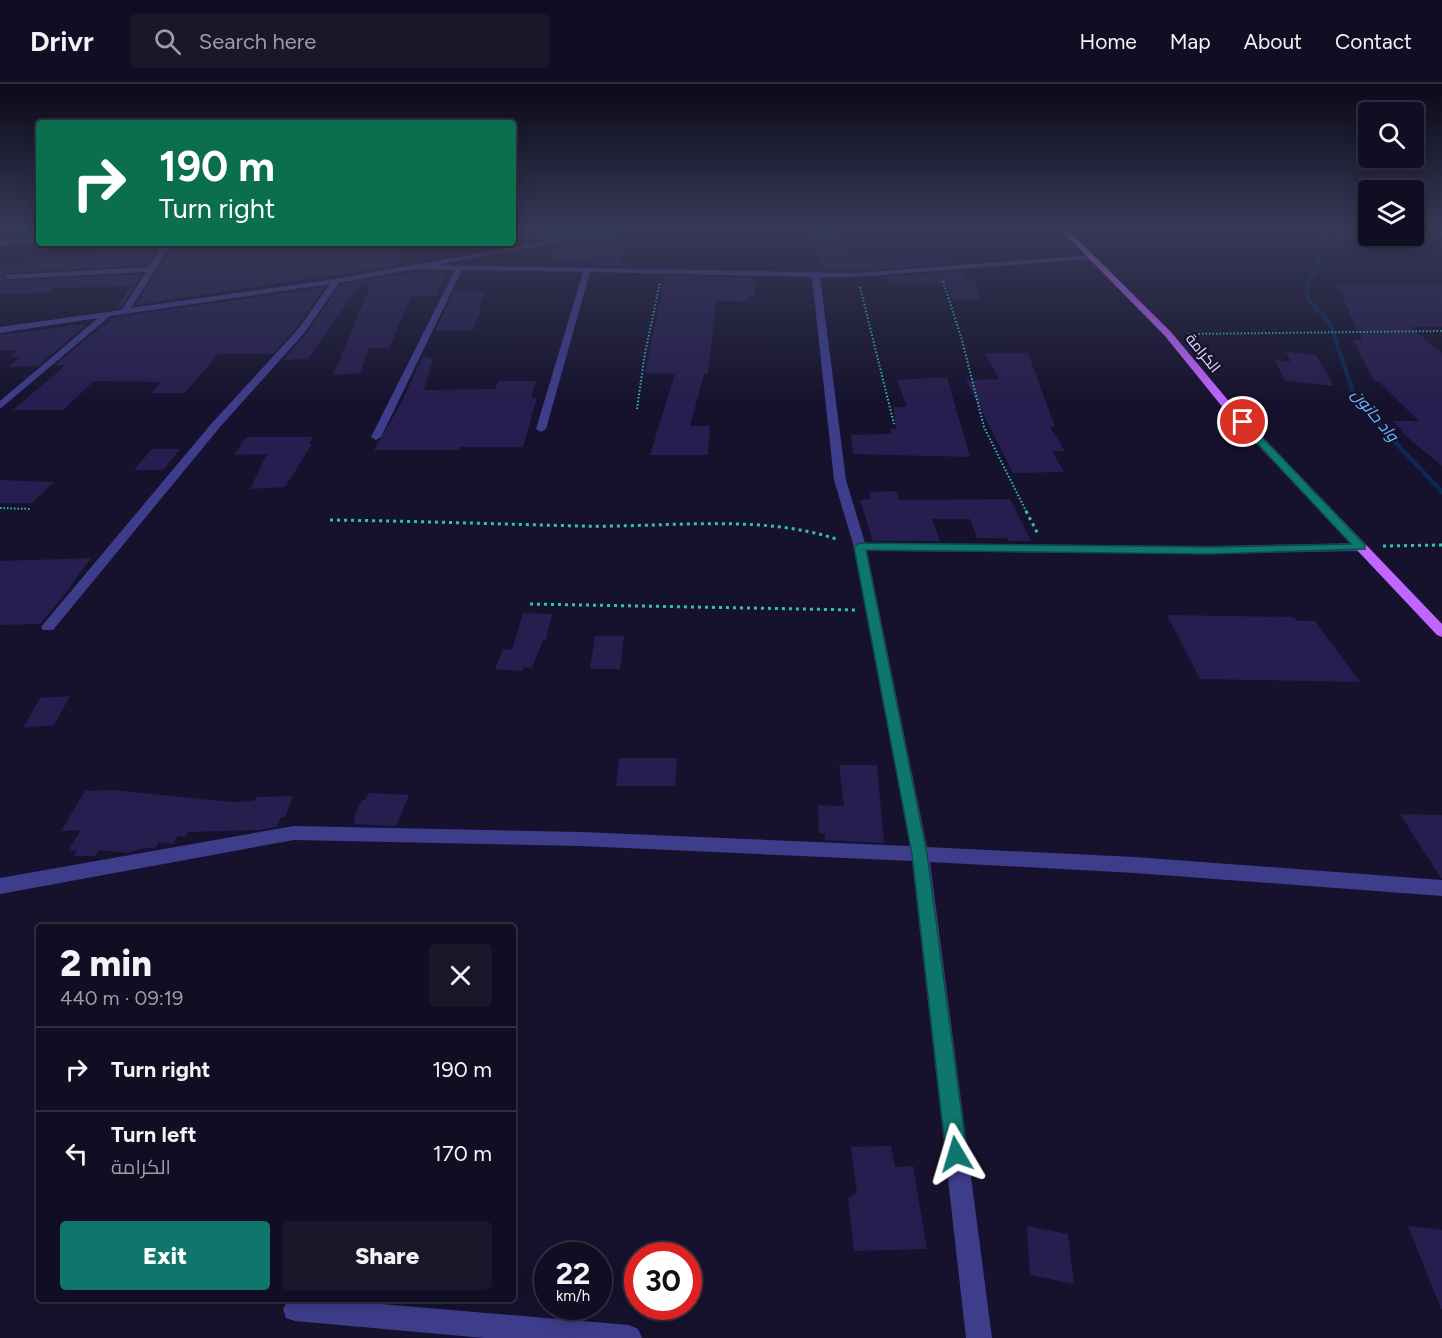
<!DOCTYPE html>
<meta charset="utf-8">
<style>
:root{--surface:#100e22;--page:#19172a;--text:#f1f3f6;--muted:#9c9ca5;--line:#302e40;--accent:#0f766e}
body{margin:0;font-family:Figtree,Cairo,sans-serif;background:var(--page);color:var(--text);height:100vh;display:flex;flex-direction:column;font-size:22px;white-space:nowrap}
*{box-sizing:border-box;margin:0}
p{font-size:20px;color:var(--muted)}
.icon{flex:none;width:33px;height:33px;fill:none;stroke:currentColor;stroke-width:2;stroke-linecap:round;stroke-linejoin:round}
.map{position:relative;flex:1;overflow:hidden}
.sheet{position:absolute;left:36px;top:840px;width:480px;height:378px;display:flex;flex-direction:column;background:var(--surface);border-radius:6px;box-shadow:0 3px 15px #0003,0 0 0 2px var(--line)}
.sheet>*{flex:none}
.guide{position:absolute;left:36px;top:36px;width:480px;height:126px;border-radius:6px;box-shadow:0 3px 15px #0003,0 0 0 2px var(--line);background:#0b6e4f;color:#fff;overflow:hidden}
.fabs{position:absolute;left:1358px;top:18px;display:grid;gap:12px}
.fabs a{display:grid;place-items:center;width:66px;height:66px;border-radius:6px;background:var(--surface);box-shadow:0 3px 15px #0003,0 0 0 2px var(--line);font-size:30px}
.speed{position:absolute;left:534px;top:1158px;display:flex;gap:12px;font-size:30px;font-weight:700;text-align:center}
.speed>*{display:grid;place-content:center;width:78px;height:78px;border-radius:50%;background:var(--surface);box-shadow:0 3px 15px #0003,0 0 0 2px var(--line);line-height:1}
.speed small{font-size:15px;font-weight:400}
.speed .limit{border:9px solid #d22;background:#fff;color:#111}
.pin{position:absolute;display:grid;place-items:center;width:51px;height:51px;color:#fff;margin:-26px;border:3px solid #fff;border-radius:50%;box-shadow:0 2px 6px #0007}
.me{position:absolute;width:66px;margin:-33px;rotate:353deg;stroke-linejoin:round;filter:drop-shadow(0 0 4px #0008)}
.turn{display:flex;align-items:center;gap:21px;height:126px;padding:0 24px;font-size:27px}
.turn .icon{width:78px;height:78px;stroke-width:2.5}
.turn b{display:block;font-size:42px;line-height:51px}
.round{display:grid;place-items:center;flex:none;width:63px;height:63px;border-radius:6px;background:var(--page)}
.head{display:flex;align-items:center;justify-content:space-between;height:102px;padding:0 24px}
h1{font-size:36px;font-weight:800;line-height:45px}
.button{display:flex;gap:12px;margin-top:auto;padding:12px 24px}
.button a{flex:1;height:69px;border-radius:6px;background:var(--accent);color:#fff;font-size:24px;font-weight:800;line-height:69px;text-align:center}
.button a+a{background:var(--page);color:var(--text)}
ul{padding:0;list-style:none}
li{display:flex;align-items:center;gap:18px;height:84px;padding:0 24px;border-top:2px solid var(--line)}
li div{flex:1}
li b{display:block;font-size:22px}
li em{font-style:normal}
header{display:flex;align-items:center;gap:36px;box-sizing:border-box;height:84px;padding:0 30px;background:var(--surface);border-bottom:2px solid var(--line)}
header strong{font-size:28px}
nav{display:flex;gap:33px;margin-inline-start:auto;font-size:21px}
.search{width:420px;height:54px;background:var(--page);display:flex;align-items:center;gap:15px;box-sizing:border-box;padding:0 21px;border-radius:6px;color:var(--muted);font-size:22px}
.map>svg:first-child{display:block}
.lines{fill:none;stroke-linecap:round;stroke-linejoin:round}
.stream-far1{stroke:#0d2851;stroke-width:4}
.stream{stroke:#0d2851;stroke-width:4.5}
.building{fill:#261e4e}
.path-far1{stroke:#30c1b3;stroke-width:2;stroke-dasharray:1.5 2;stroke-linecap:butt}
.path{stroke:#30c1b3;stroke-width:3;stroke-dasharray:3 4;stroke-linecap:butt}
.minor{fill:#3d3d8c;fill-rule:evenodd}
.major{fill:#c165ff;fill-rule:evenodd}
.route{fill:#0f766e;stroke:#0a4d48;stroke-width:1.5}
.labels{text-anchor:middle;dominant-baseline:central;stroke-width:5;stroke-linejoin:round;paint-order:stroke}
.far-street-label{font-size:15px;fill:#e1deff;stroke:#16122d}
.far-water-label{font-size:16px;font-style:italic;fill:#6cbfff;stroke:#16122d}
</style>
<header>
<strong>Drivr</strong>
<div class="search"><svg class="icon" aria-label="search" viewBox="0 0 24 24"><circle cx="10" cy="10" r="6"/><path d="M15 15l6 6"/></svg>Search here</div>
<nav><a>Home</a><a>Map</a><a>About</a><a>Contact</a></nav>
</header>
<div class="map">
<svg width="1442" height="1254" viewBox="0 0 1442 1254">
<rect width="100%" height="100%" fill="#16122d"/>
<g class="lines">
<path class="stream-far1" d="M1319 143C1334 162 1309 186 1307 206 1306 219 1321 227 1328 237 1334 245 1336 258 1339 268"/>
<path class="stream" d="M1339 266 1353 308 1381 343 1442 408"/>
</g>
<g class="building">
<path d="M535 143H610V144L543 156Z"/>
<path d="M610 151V154L617 153 623 172 619 175 620 182H594V175L557 179 547 163Z"/>
<path d="M808 152H838L845 167 874 168 879 175 951 172 956 179 858 187 824 186Z"/>
<path d="M104 159H157L150 169 156 168 148 181 6 189 4 195 9 197 142 190 121 224H117L130 202 53 204 49 208 0 211V182H18L28 174 95 170Z"/>
<path d="M224 159H274V163L313 159H378V163L402 161 397 182 135 221 170 167Z"/>
<path d="M963 187 971 197H974L982 216 952 215 947 199 891 201 884 193Z"/>
<path d="M446 189 436 212H411L389 264H369L360 289 333 291 370 202 362 198 308 275 283 276 307 249 340 201 402 190Z"/>
<path d="M665 192 756 194 755 212H749L748 218 716 217 708 290H704L690 342H710L708 371H650L675 290 645 289Z"/>
<path d="M1337 200H1442V243H1410L1442 269V382L1400 347H1403L1393 337H1419L1378 297H1374L1353 256H1362Z"/>
<path d="M325 203 297 243 273 270H218L185 309H151L161 298 94 297 63 326H13L66 281H55L103 241H107L111 234Z"/>
<path d="M454 207H487L478 225H481L473 246 435 247Z"/>
<path d="M78 241H86L38 282 9 283 20 273H10L18 266H0V251Z"/>
<path d="M1286 268 1316 271 1334 302 1285 297 1275 276 1291 278Z"/>
<path d="M985 269H1028L1055 343H1050L1065 367H1052L1064 388 1013 389 966 296 999 295Z"/>
<path d="M423 272 433 275 424 306 495 305 498 297H536L531 314H537L523 363H460L459 366H374L401 319Z"/>
<path d="M947 293 970 373 853 370 851 351 888 350 891 349 890 345H896L893 323H907L897 296Z"/>
<path d="M246 353H313L309 360H312L285 403 250 405 267 370 234 371Z"/>
<path d="M152 365H180L163 386H134Z"/>
<path d="M0 396 54 398 32 419H0Z"/>
<path d="M896 407 899 416 1010 415 1031 457H1009L1007 454H977L970 435H932L940 457H873L860 416 871 415 869 408Z"/>
<path d="M91 474 69 504 71 503 40 540 0 541V477Z"/>
<path d="M523 529 552 530 546 556H543L532 584 523 583 522 587 495 585 503 565 512 566Z"/>
<path d="M1167 531 1294 533 1297 537H1315L1360 598 1200 595Z"/>
<path d="M595 552H624L620 585H590Z"/>
<path d="M70 612 54 641 23 644 40 614Z"/>
<path d="M619 674H677L675 702H616Z"/>
<path d="M839 681H877L884 759 825 756V750L819 749 818 721 844 722Z"/>
<path d="M112 706 231 718 254 717 257 713 293 712 285 733H281L277 743 259 746 188 748 185 753 178 752 173 760 159 758 155 764H144L127 769 99 766 95 772H74L77 767H68L81 746 61 747 85 707Z"/>
<path d="M368 709 409 711 396 742 354 740 356 735H353L362 716H365Z"/>
<path d="M1400 730 1442 731V794H1441Z"/>
<path d="M891 1062 895 1083 913 1082 927 1165 854 1167 848 1114 857 1109 851 1063Z"/>
<path d="M1027 1142 1068 1150 1074 1200 1030 1191Z"/>
<path d="M1408 1142 1442 1146V1225H1441Z"/>
</g>
<g class="lines">
<g class="path-far1">
<path d="M1324 143 1345 151H1368"/>
<path d="M1413 150H1442"/>
<path d="M943 197 962 256 984 343 1027 429"/>
<path d="M860 203 894 340"/>
<path d="M1188 250 1442 247"/>
<path d="M637 325 645 269 660 199"/>
<path d="M0 424 30 425"/>
</g>
<g class="path">
<path d="M1026 427 1038 450"/>
<path d="M330 436C414 437 497 440 581 442 663 444 762 429 839 456"/>
<path d="M1383 462 1442 461"/>
<path d="M530 520 857 526"/>
</g>
<g class="minor">
<path d="M626 143H640L437 181 856 189 1093 171 1094 173 1090 175 856 193H820L846 396 865 459 1211 462 1361 459 1367 463 1361 467 1211 470 867 467 927 763 1135 773 1442 796V812L1135 789 930 778 992 1254H966L912 777 581 762 294 756 0 810V794L294 742 581 748 910 762 854 463 834 396 812 193 590 188 546 345 541 348 536 345 583 188 462 186 381 353 376 356 371 353 455 186 415 185 339 199 305 248 220 343 53 546H43L41 543 212 339 299 244 330 200 110 232 0 325V317L98 234 0 249V243L122 226 146 188 9 195H6V191L149 183 164 159H172L131 224 336 195Z"/>
<path d="M39 155V159L0 161V157Z"/>
<path d="M289 1215H323L629 1241 638 1245 642 1254H484L295 1237 286 1234 283 1225Z"/>
</g>
<path class="major" d="M1058 143H1065L1171 248 1232 321 1442 540V553L1437 551 1224 325 1165 252Z"/>
</g>
<linearGradient id="sky" x2="0" y2="1"><stop stop-color="#0c0a19"/><stop offset="0.45" stop-color="#363957"/><stop offset="1" stop-color="#363957" stop-opacity="0"/></linearGradient>
<rect width="1442" height="319" fill="url(#sky)"/>
<path class="route" d="M1239 336H1246L1365 461V465L1211 470 866 466 927 770 967 1070 964 1077 956 1080 949 1077 946 1070 912 770 854 463 860 459 1211 463 1351 460 1239 340Z"/>
<g class="labels">
<g class="far-street-label">
<text transform="translate(1203 269) rotate(51)">الكرامة</text>
</g>
<g class="far-water-label">
<text transform="translate(1375 331) rotate(50)">واد حانون</text>
</g>
</g>
</svg>
<div class="fabs">
<a><svg class="icon" aria-label="search" viewBox="0 0 24 24"><circle cx="10" cy="10" r="6"/><path d="M15 15l6 6"/></svg></a>
<a><svg class="icon" aria-label="layers" viewBox="0 0 24 24"><path d="M12 4l9 5-9 5-9-5zM3 14l9 5 9-5"/></svg></a>
</div>
<div class="speed"><div>22<small>km/h</small></div><div class="limit">30</div></div>
<div class="pin" style="left:1243px;top:338px;background:#d93025"><svg class="icon" aria-label="arrive" viewBox="0 0 24 24"><path d="M6 21V4h12l-3 4 3 4H6"/></svg></div>
<svg class="me" style="left:956px;top:1070px" viewBox="-20 -20 40 40"><path d="M0-17L14 15 0 8-14 15z" fill="#0f766e" stroke="#fff" stroke-width="4"/></svg>
<div class="guide">
<div class="turn"><svg class="icon" aria-label="right" viewBox="0 0 24 24"><path d="M7 20v-9h11M14 6l5 5-5 5"/></svg><div><b>190 m</b>Turn right</div></div>
</div>
<section class="sheet">
<div class="head"><div><h1>2 min</h1><p>440 m · 09:19</p></div><a class="round"><svg class="icon" aria-label="close" viewBox="0 0 24 24"><path d="M6 6l12 12M18 6L6 18"/></svg></a></div>
<ul>
<li><svg class="icon" aria-label="right" viewBox="0 0 24 24"><path d="M7 20v-9h11M14 6l5 5-5 5"/></svg><div><b>Turn right</b></div><em>190 m</em></li>
<li><svg class="icon" aria-label="left" viewBox="0 0 24 24"><path d="M17 20v-9H6M10 6l-5 5 5 5"/></svg><div><b>Turn left</b><p>الكرامة</p></div><em>170 m</em></li>
</ul>
<div class="button"><a>Exit</a><a>Share</a></div>
</section>
</div>
